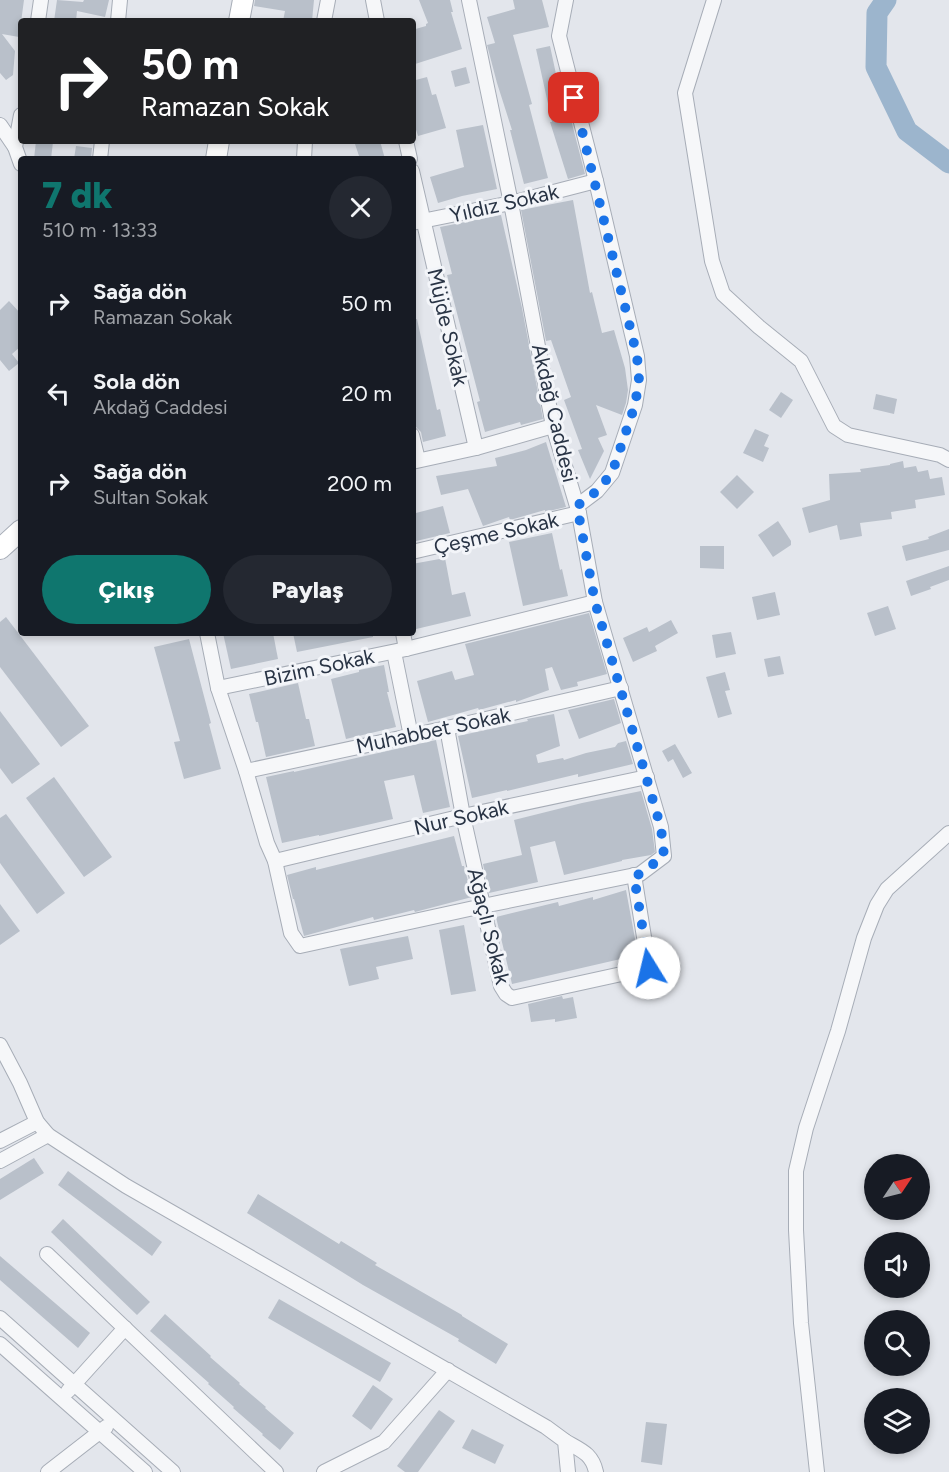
<!DOCTYPE html>
<html lang="tr">
<meta charset="utf-8">
<style>
:root{--surface:#171b24;--page:#242831;--text:#f1f3f6;--muted:#9ea1a6;--accent:#0f766e}
body{margin:0;font-family:Figtree,sans-serif;background:var(--page);color:var(--text);height:100vh;display:flex;flex-direction:column;font-size:22px;white-space:nowrap}
*{box-sizing:border-box;margin:0}
p{font-size:20px;color:var(--muted)}
.icon{flex:none;width:33px;height:33px;fill:none;stroke:currentColor;stroke-width:2;stroke-linecap:round;stroke-linejoin:round}
.map{position:relative;flex:1;overflow:hidden}
.drawer{position:absolute;left:18px;top:156px;width:398px;height:480px;display:flex;flex-direction:column;background:var(--surface);border-radius:6px;box-shadow:0 3px 9px #0003}
.drawer>*{flex:none}
.hud{position:absolute;left:18px;top:18px;width:398px;height:126px;border-radius:6px;box-shadow:0 3px 9px #0003;background:#202124;color:#fff;overflow:hidden}
.needle{width:39px;rotate:55deg}
.buttons{position:absolute;left:864px;top:1154px;display:grid;gap:12px}
.buttons a{display:grid;place-items:center;width:66px;height:66px;border-radius:50%;background:var(--surface);box-shadow:0 3px 9px #0003;font-size:30px}
.pin{position:absolute;display:grid;place-items:center;width:51px;height:51px;color:#fff;margin:-26px;border-radius:12px;box-shadow:0 3px 9px #0006}
.me{position:absolute;width:66px;margin:-33px;rotate:351deg;stroke-linejoin:round;filter:drop-shadow(0 0 4px #0008)}
.turn{display:flex;align-items:center;gap:21px;height:126px;padding:0 24px;font-size:27px}
.turn .icon{width:78px;height:78px;stroke-width:2.5}
.turn b{display:block;font-size:42px;line-height:51px}
.round{display:grid;place-items:center;flex:none;width:63px;height:63px;border-radius:32px;background:var(--page)}
.overview{display:flex;align-items:center;justify-content:space-between;height:102px;padding:0 24px}
h1{font-size:36px;font-weight:800;line-height:45px;color:var(--accent)}
.cta{display:flex;gap:12px;margin-top:auto;padding:12px 24px}
.cta a{flex:1;height:69px;border-radius:36px;background:var(--accent);color:#fff;font-size:24px;font-weight:800;line-height:69px;text-align:center}
.cta a+a{background:var(--page);color:var(--text)}
ul{padding:0;list-style:none}
li{display:flex;align-items:center;gap:18px;height:90px;padding:0 24px}
li div{flex:1}
li b{display:block;font-size:22px}
li em{font-style:normal}
.map>svg:first-child{display:block}
.lines{fill:none;stroke-linecap:round;stroke-linejoin:round}
.river{stroke:#9cb5cd;stroke-width:21}
.building{fill:#b9c0ca}
.street-casing{stroke:#a7adb7;stroke-width:16}
.secondary-casing{stroke:#a7adb7;stroke-width:22}
.street{stroke:#f6f7f9;stroke-width:14}
.secondary{stroke:#fff;stroke-width:20}
.route{stroke:#1a73e8;stroke-width:10;stroke-dasharray:0 18}
.labels{text-anchor:middle;dominant-baseline:central;stroke-width:6;stroke-linejoin:round;paint-order:stroke}
.street-label{font-size:21px;fill:#293445;stroke:#f3f5f9}
</style>
<div class="map">
<svg width="949" height="1472" viewBox="0 0 949 1472">
<rect width="100%" height="100%" fill="#e3e6ec"/>
<g class="lines">
<path class="river" d="M886 0 877 13 876 67 907 131 949 163"/>
</g>
<g class="building">
<path d="M0 0H24L19 37 2 34 15 51 13 75 6 80 0 73Z"/>
<path d="M57 0 83 2 84 0H109L105 17 77 11 76 21H54Z"/>
<path d="M255 0H314L312 21H283L285 11 254 6Z"/>
<path d="M419 0H450L453 12H451L462 49 412 65V30L426 26V24L428 23Z"/>
<path d="M513 0H542L549 27 513 35 532 104 529 105 548 178 524 184 510 130H512L497 83 487 45 495 43 487 17 515 9Z"/>
<path d="M550 46 556 74H558L562 85 585 174 568 179 550 122H552L536 49Z"/>
<path d="M466 67 470 83 455 87 451 71Z"/>
<path d="M427 77 432 95 436 94 446 128 418 136 412 117V81Z"/>
<path d="M483 125 497 189 462 196 438 203 430 177 464 167 456 130Z"/>
<path d="M36 141 53 142 51 159H34Z"/>
<path d="M354 141H380L385 159H360Z"/>
<path d="M76 146 92 148 91 159H74Z"/>
<path d="M573 200 590 293 592 292 602 333 614 330 625 368 628 390 626 403 622 415 596 405 607 435 598 438 604 451 590 479 578 450 582 449 564 400 571 397 551 340 546 341 521 210Z"/>
<path d="M501 215 522 308 543 419 521 425 520 422 485 432 477 402 480 401 447 275 452 274 440 227Z"/>
<path d="M9 301 21 314V346L12 354 19 363 9 371 0 360V310Z"/>
<path d="M417 319 437 410 440 409 446 436 423 442 421 432 416 427 412 413V320Z"/>
<path d="M781 392 793 400 781 418 769 410Z"/>
<path d="M876 394 897 399 894 414 873 409Z"/>
<path d="M755 429 769 435 764 446 769 448 763 462 743 453Z"/>
<path d="M546 442 566 507 545 512V510L510 520 509 517 483 526 468 489 441 495 436 476 497 466 495 458 526 450Z"/>
<path d="M903 461 904 468 916 466 918 472 928 470 930 479 942 477 945 495 915 500 916 508 891 512 892 519 860 523 862 536 840 540 837 525 809 533 802 508 830 500 829 474 861 472 860 469 890 465V464Z"/>
<path d="M737 475 754 492 737 509 720 492Z"/>
<path d="M443 506 450 533 412 542V514Z"/>
<path d="M778 521 791 541V545L773 557 758 535Z"/>
<path d="M949 529V550L906 561 902 546 929 539 928 537Z"/>
<path d="M552 533 560 570 562 569 568 596 523 606 509 542Z"/>
<path d="M700 546H724V569L700 568Z"/>
<path d="M445 558 452 595 465 592 471 616 412 630V564Z"/>
<path d="M949 566V580L930 587 931 589 911 596 906 581Z"/>
<path d="M775 592 780 615 757 620 752 597Z"/>
<path d="M888 606 896 629 875 636 867 613Z"/>
<path d="M589 613 607 674 577 682 578 686 561 690 552 667 545 669 549 690 516 702V700L479 710 478 708 428 722 417 681 452 671 455 680 474 675 465 644Z"/>
<path d="M6 617 89 726 61 747 0 667V622Z"/>
<path d="M671 620 678 633 655 646 657 651 633 662 623 638 647 627 649 632Z"/>
<path d="M731 632 736 654 716 658 712 635Z"/>
<path d="M223 633H273L278 659 231 669Z"/>
<path d="M293 633H373V637L297 652Z"/>
<path d="M189 639 211 723 209 724 221 769 184 779 174 742 180 741 154 647Z"/>
<path d="M780 656 784 674 768 677 764 659Z"/>
<path d="M384 665 389 692H387L396 727 346 739 331 679 359 672V670Z"/>
<path d="M725 672 730 690 725 691 732 714 718 718 706 677Z"/>
<path d="M298 683 306 719H309L315 746 266 757 258 722H256L249 694Z"/>
<path d="M614 699 621 723 579 739 568 710Z"/>
<path d="M0 711 40 764 12 784 0 768Z"/>
<path d="M554 714 560 746 536 755 538 763 563 758 564 760 586 753 615 747 618 743 626 741 633 764 578 777V774L507 791V790L472 798 458 736 528 721 527 719Z"/>
<path d="M436 740 450 807 423 813 414 775 384 781 393 819 319 836V835L282 843 266 777 294 771V772Z"/>
<path d="M675 744 692 773 683 778 673 759 668 762 662 751Z"/>
<path d="M54 777 112 857 84 877 26 798Z"/>
<path d="M641 791 652 829 655 852 651 855 622 860V861L564 875 555 841 530 847 538 882 489 893 483 864 522 855 514 820 582 803Z"/>
<path d="M6 814 65 893 37 914 0 863V818Z"/>
<path d="M454 836 462 866H464L472 897 415 912 414 910 374 920 373 917 304 936 294 899H293L287 875 316 867V870Z"/>
<path d="M626 890 638 955 512 984 496 917 558 902 559 906 593 897V900Z"/>
<path d="M0 904 20 931 0 945Z"/>
<path d="M464 925 476 991 451 995 439 930Z"/>
<path d="M408 936 413 959 376 967 379 979 349 986 340 949Z"/>
<path d="M562 996 563 999 573 997 577 1018 555 1022V1019L531 1022 528 1004Z"/>
<path d="M34 1158 44 1173 0 1200V1179Z"/>
<path d="M68 1171 162 1242 152 1256 58 1185Z"/>
<path d="M258 1194 339 1244 341 1241 377 1263 375 1265 462 1315V1316L508 1344 496 1364 458 1341 459 1339 363 1285 247 1213Z"/>
<path d="M63 1219 150 1302 137 1315 51 1232Z"/>
<path d="M0 1256 90 1333 78 1348 0 1280Z"/>
<path d="M279 1299 391 1363 380 1382 268 1318Z"/>
<path d="M165 1314 211 1356 210 1357 240 1383 239 1384 266 1407 265 1408 294 1433 280 1450 262 1435 263 1434 233 1408 234 1407 208 1384 209 1383 150 1331Z"/>
<path d="M373 1385 393 1399 371 1430 352 1416Z"/>
<path d="M439 1410 455 1421 418 1472H405L397 1466Z"/>
<path d="M646 1422 667 1424 662 1465 641 1462Z"/>
<path d="M472 1429 504 1445 495 1464 462 1448Z"/>
</g>
<g class="lines">
<defs>
<g id="street">
<path d="M373 0 377 21"/>
<path d="M566 0 559 36 596 181 637 356 639 380 635 405 612 473 597 491 577 506"/>
<path d="M714 0 685 93 712 261 723 294 759 327 801 361 834 426 848 435 940 455 949 460"/>
<path d="M38 21 41 0"/>
<path d="M118 21 120 0"/>
<path d="M324 21 328 0"/>
<path d="M21 115 15 147 21 164"/>
<path d="M0 125 15 147"/>
<path d="M406 141 410 159"/>
<path d="M100 159 102 141"/>
<path d="M304 159 305 141"/>
<path d="M412 171 476 448"/>
<path d="M412 223 511 203 596 181"/>
<path d="M412 435 418 460"/>
<path d="M412 462 476 448 553 426"/>
<path d="M412 552 579 513"/>
<path d="M207 633 218 688 246 771 267 843 275 861 291 933 300 946 483 906 640 874 664 856 661 827 595 602 579 513 553 426 511 203 469 0"/>
<path d="M403 633 406 649"/>
<path d="M394 652 411 736"/>
<path d="M218 688 406 649 595 602"/>
<path d="M447 728 463 816 501 986 506 994 512 998 649 968 634 875"/>
<path d="M246 771 447 728 621 688"/>
<path d="M275 861 463 816 647 777"/>
<path d="M0 1045 20 1083 37 1122 48 1135 126 1186 546 1427 565 1441 568 1472"/>
<path d="M0 1141 37 1122"/>
<path d="M0 1161 48 1135"/>
<path d="M47 1254 276 1472"/>
<path d="M0 1318 173 1472"/>
<path d="M0 1344 145 1472"/>
<path d="M68 1391 125 1328"/>
<path d="M565 1441C580 1450 592 1453 596 1472"/>
<path d="M48 1472 106 1427"/>
<path d="M324 1472 384 1442 448 1370"/>
<path d="M817 1472 801 1323 796 1230V1171L806 1128 838 1031 864 938 877 905 887 889 949 833"/>
</g>
<g id="secondary">
<path d="M239 21 243 0"/>
<path d="M216 159 219 141"/>
<path d="M0 549 21 530"/>
</g>
</defs>
<use href="#street" class="street-casing"/>
<use href="#secondary" class="secondary-casing"/>
<use href="#street" class="street"/>
<use href="#secondary" class="secondary"/>
</g>
<g class="lines">
<path class="route" d="M574 98 637 356 639 380 635 405 612 473 597 491 577 506 595 602 661 828 664 856 640 874 634 876 649 968"/>
</g>
<g class="labels">
<g class="street-label">
<text transform="translate(504 203) rotate(-13)">Yıldız Sokak</text>
<text transform="translate(448 327) rotate(77)">Müjde Sokak</text>
<text transform="translate(555 413) rotate(77)">Akdağ Caddesi</text>
<text transform="translate(496 533) rotate(-13)">Çeşme Sokak</text>
<text transform="translate(319 667) rotate(-12)">Bizim Sokak</text>
<text transform="translate(433 730) rotate(-12)">Muhabbet Sokak</text>
<text transform="translate(461 817) rotate(-13)">Nur Sokak</text>
<text transform="translate(489 926) rotate(76)">Ağaçlı Sokak</text>
</g>
</g>
</svg>
<div class="buttons">
<a><svg class="needle" viewBox="-14 -14 28 28"><path d="M0-13l5 13h-10z" fill="#e53935"/><path d="M0 13l5-13h-10z" fill="#9ea1a6"/></svg></a>
<a><svg class="icon" aria-label="sound" viewBox="0 0 24 24"><path d="M4 9h4l5-4v14l-5-4H4zM17 9q2 3 0 6"/></svg></a>
<a><svg class="icon" aria-label="search" viewBox="0 0 24 24"><circle cx="10" cy="10" r="6"/><path d="M15 15l6 6"/></svg></a>
<a><svg class="icon" aria-label="layers" viewBox="0 0 24 24"><path d="M12 4l9 5-9 5-9-5zM3 14l9 5 9-5"/></svg></a>
</div>
<div class="pin" style="left:574px;top:98px;background:#d93025"><svg class="icon" aria-label="arrive" viewBox="0 0 24 24"><path d="M6 21V4h12l-3 4 3 4H6"/></svg></div>
<svg class="me" style="left:649px;top:968px" viewBox="-20 -20 40 40"><circle r="19" fill="#fff"/><path d="M0-13L10 11 0 6-10 11z" fill="#1a73e8"/></svg>
<div class="hud">
<div class="turn"><svg class="icon" aria-label="right" viewBox="0 0 24 24"><path d="M7 20v-9h11M14 6l5 5-5 5"/></svg><div><b>50 m</b>Ramazan Sokak</div></div>
</div>
<section class="drawer">
<div class="overview"><div><h1>7 dk</h1><p>510 m · 13:33</p></div><a class="round"><svg class="icon" aria-label="close" viewBox="0 0 24 24"><path d="M6 6l12 12M18 6L6 18"/></svg></a></div>
<ul>
<li><svg class="icon" aria-label="right" viewBox="0 0 24 24"><path d="M7 20v-9h11M14 6l5 5-5 5"/></svg><div><b>Sağa dön</b><p>Ramazan Sokak</p></div><em>50 m</em></li>
<li><svg class="icon" aria-label="left" viewBox="0 0 24 24"><path d="M17 20v-9H6M10 6l-5 5 5 5"/></svg><div><b>Sola dön</b><p>Akdağ Caddesi</p></div><em>20 m</em></li>
<li><svg class="icon" aria-label="right" viewBox="0 0 24 24"><path d="M7 20v-9h11M14 6l5 5-5 5"/></svg><div><b>Sağa dön</b><p>Sultan Sokak</p></div><em>200 m</em></li>
</ul>
<div class="cta"><a>Çıkış</a><a>Paylaş</a></div>
</section>
</div>
